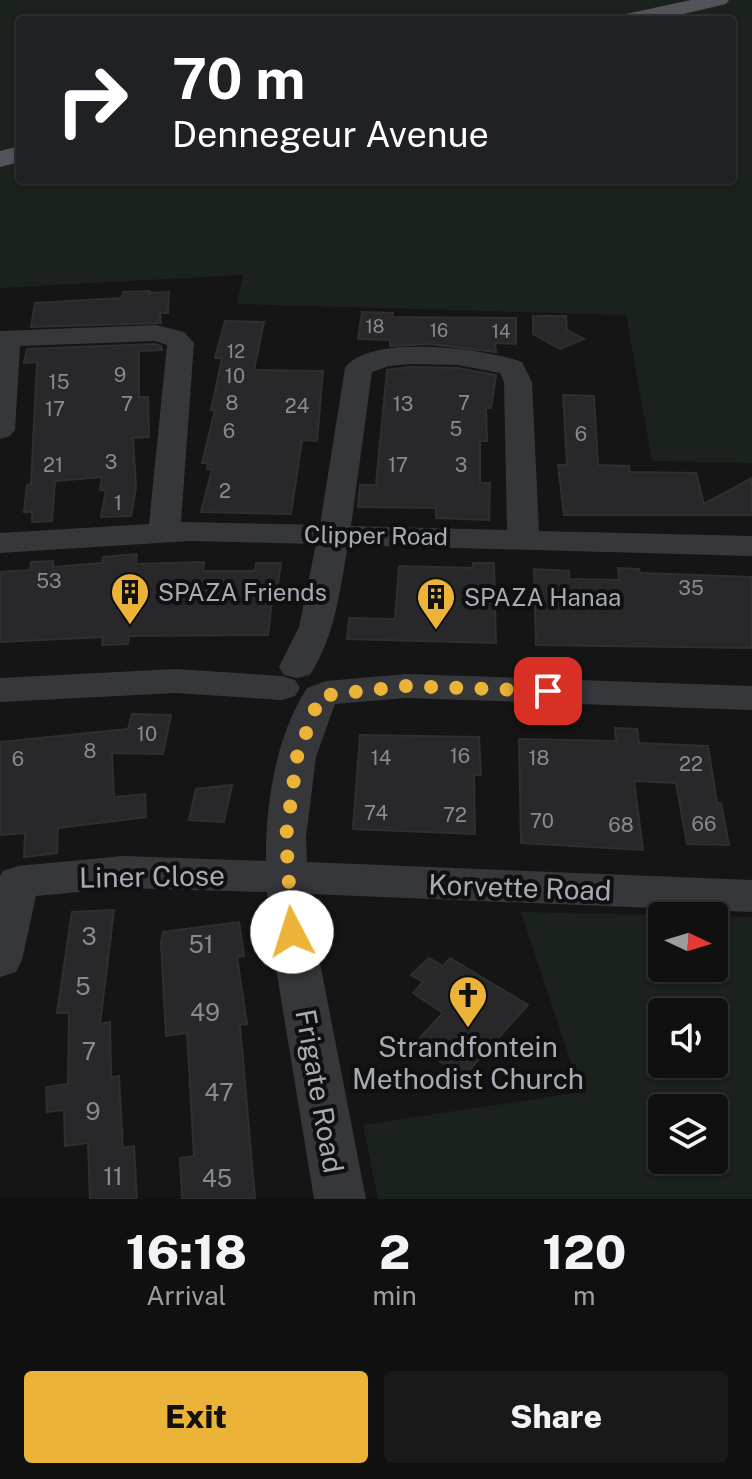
<!DOCTYPE html>
<style>
:root{--surface:#101010;--page:#191919;--text:#f1f3f6;--muted:#9c9d9f;--line:#303030;--accent:#ebb438}
body{margin:0;font-family:"Public Sans",sans-serif;background:var(--page);color:var(--text);height:100vh;display:flex;flex-direction:column;font-size:30px;white-space:nowrap}
*{box-sizing:border-box;margin:0}
p{font-size:26px;color:var(--muted)}
.icon{flex:none;width:44px;height:44px;fill:none;stroke:currentColor;stroke-width:2;stroke-linecap:round;stroke-linejoin:round}
.map{position:relative;height:1199px;overflow:hidden}
.drawer{display:flex;flex-direction:column;background:var(--surface);flex:1}
.drawer>*{flex:none}
.top-card{position:absolute;left:16px;top:16px;width:720px;height:168px;border-radius:8px;box-shadow:0 2px 6px #0004,0 0 0 2px var(--line);background:#202124;color:#fff;overflow:hidden}
.needle{width:52px;rotate:94deg}
.tools{position:absolute;left:648px;top:902px;display:grid;gap:16px}
.tools a{display:grid;place-items:center;width:80px;height:80px;border-radius:8px;background:var(--surface);box-shadow:0 2px 6px #0004,0 0 0 2px var(--line);font-size:40px}
.pin{position:absolute;display:grid;place-items:center;width:68px;height:68px;color:#fff;margin:-34px;border-radius:16px;box-shadow:0 4px 12px #0006}
.me{position:absolute;width:88px;margin:-44px;rotate:355deg;stroke-linejoin:round;filter:drop-shadow(0 0 6px #0008)}
.turn{display:flex;align-items:center;gap:28px;height:168px;padding:0 24px;font-size:36px}
.turn .icon{width:104px;height:104px;stroke-width:2.5}
.turn b{display:block;font-size:56px;line-height:68px}
.eta{display:flex;justify-content:space-evenly;align-items:center;height:136px;text-align:center}
.eta b{font-size:48px;font-weight:800;line-height:56px}
.primary-button{display:flex;gap:16px;margin-top:auto;padding:16px 24px}
.primary-button a{flex:1;height:92px;border-radius:8px;background:var(--accent);color:#111;font-size:32px;font-weight:800;line-height:92px;text-align:center}
.primary-button a+a{background:var(--page);color:var(--text)}
.map>svg:first-child{display:block}
.green{fill:#1b211c;fill-rule:evenodd}
.building{fill:#28282a;stroke:#2f2f32;stroke-width:2}
.lines{fill:none;stroke-linecap:round;stroke-linejoin:round}
.minor{fill:#36373b;fill-rule:evenodd}
.major{fill:#52545a;fill-rule:evenodd}
.route{stroke:#ebb438;stroke-width:14;stroke-dasharray:0 25.2}
.labels{text-anchor:middle;dominant-baseline:central;stroke-width:8;stroke-linejoin:round;paint-order:stroke}
.far-number-label{font-size:18px;fill:#868a92}
.number-label{font-size:20px;fill:#868a92}
.street-label{font-size:24px;fill:#a7abb6;stroke:#101011}
.poi-label{font-size:24px;fill:#a7abb6;stroke:#101011;text-anchor:start}
.near-number-label{font-size:24px;fill:#868a92}
.near-street-label{font-size:28px;fill:#a7abb6;stroke:#101011}
.near-poi-label{font-size:28px;fill:#a7abb6;stroke:#101011}
</style>
<div class="map">
<svg width="752" height="1199" viewBox="0 0 752 1199">
<rect width="100%" height="100%" fill="#151516"/>
<g class="green">
<path d="M0 0H752V463L652 461 626 315 237 304 243 275 0 288ZM20 20H732V180H20Z"/>
<path d="M521 912 701 916H662V968H714V916L752 917V1199H378L363 1125 581 1092ZM662 1012H714V1064H662ZM662 1108H714V1160H662Z"/>
</g>
<g class="building">
<path d="M150 291V293L169 292 168 313H160L161 323 31 327 35 303 122 298 123 292Z"/>
<path d="M362 312 393 313 392 317 516 318V344L495 343 496 352 430 344 390 346V340L358 339Z"/>
<path d="M533 316H566L567 330 584 339 560 349 533 334Z"/>
<path d="M225 321 264 322 254 370 323 371 317 441 302 440 291 514 201 512 212 469H207L208 463H202L215 410H211L222 358H215Z"/>
<path d="M155 344 161 346 162 350 139 351V397H148L149 437 133 438 136 488 131 516 101 517 106 490H100L102 477 55 481 52 521 32 522V512H24L27 485 31 484 37 362 24 363 27 349Z"/>
<path d="M410 367 458 368 496 375 491 408H486L487 441H480V483H490L489 520 436 518V508L358 507 360 485H376L387 370Z"/>
<path d="M563 395 594 396 598 465 629 466 630 472 696 473 704 504 752 478V515H564L558 465H567Z"/>
<path d="M137 554 136 564 204 562 203 571H255L256 563H281L277 591H273L268 635 129 636 128 644 102 645 103 637 0 642V572L30 570 31 562 53 561V567L102 563 103 557Z"/>
<path d="M473 563H494L496 643 347 639 349 618 395 619 399 566 473 568Z"/>
<path d="M618 568 639 569 640 573 752 577V648L536 645 534 569 569 571V579L619 580Z"/>
<path d="M132 714 171 715 163 754 112 753 114 797 145 794 146 817 58 828 57 853 24 857 25 833 0 835V742L128 729Z"/>
<path d="M615 728 637 729 639 743 708 746 717 803H721L729 845 687 844 676 783 634 781 643 850 521 843 519 739 616 741Z"/>
<path d="M360 735 479 737 481 775H474L475 834 353 829Z"/>
<path d="M232 785 224 822 189 820 196 789Z"/>
<path d="M114 910 100 1024 110 1022 111 1077 119 1076 123 1148 134 1146 137 1199H90L88 1143 65 1146 64 1110 47 1112 46 1087 68 1084 69 1013H57L72 912Z"/>
<path d="M239 922 244 956 237 957 247 1024 240 1025 255 1199H182L180 1158 194 1156 187 1033 166 1036 161 943 163 932Z"/>
<path d="M429 958 443 966 450 958 528 1005 463 1077 414 1044 443 1013 413 993 423 982 411 975Z"/>
</g>
<g class="lines">
<g class="minor">
<path d="M156 325 184 332 194 343 181 522 320 525 345 368C369 333 487 349 522 362L532 382 539 531 752 536V556L348 545C340 590 335 636 310 675L297 678 284 675 279 667 299 627 316 544 190 541 0 553V533L149 524 167 345 155 341 20 346 15 430 10 436 0 439V331ZM410 364 458 365 500 373 504 382 507 530 351 526 372 372 389 366Z"/>
<path d="M176 669 282 676 295 680 300 688 295 696 282 700 176 693 0 702V678Z"/>
<path d="M406 674 752 686V710L406 698 335 704 316 757 306 837 307 862 752 880V912L310 894 314 932 366 1199H314L270 932 267 892 123 888 36 896 22 960 16 972 0 977V876L3 871 18 866 123 856 266 861C265 804 276 736 307 688L326 681Z"/>
</g>
<g class="major">
<path d="M691 0H729L726 4 658 20H618L621 15Z"/>
<path d="M20 146V162L0 167V151Z"/>
</g>
</g>
<g class="lines">
<path class="route" d="M292 932 286 837 297 757 320 696 406 686 548 691"/>
</g>
<defs>
<symbol id="building-pin" viewBox="-11 -11 22 30"><path d="M0 17L-7.5 6A9.5 9.5 0 1 1 7.5 6Z" fill="#ebb438" stroke="#101011"/><path d="M-4-6H4V6H1V3H-1V6H-4ZM-2.5-4.3h1.7v1.8h-1.7ZM.8-4.3h1.7v1.8H.8ZM-2.5-1h1.7V.8h-1.7ZM.8-1h1.7V.8H.8Z" fill="#111"/></symbol>
<symbol id="church-pin" viewBox="-11 -11 22 30"><path d="M0 17L-7.5 6A9.5 9.5 0 1 1 7.5 6Z" fill="#ebb438" stroke="#101011"/><path d="M-1.2-6h2.4v3.5h3.3v2.4h-3.3V6h-2.4V-.1h-3.3v-2.4h3.3Z" fill="#111"/></symbol>
</defs>
<g fill-rule="evenodd">
<use href="#building-pin" x="108" y="570" width="44" height="60"/>
<use href="#building-pin" x="414" y="575" width="44" height="60"/>
<use href="#church-pin" x="446" y="973" width="44" height="60"/>
</g>
<g class="labels">
<g class="far-number-label">
<text x="375" y="326">18</text>
<text x="439" y="330">16</text>
<text x="501" y="331">14</text>
<text x="236" y="351">12</text>
</g>
<g class="number-label">
<text x="120" y="375">9</text>
<text x="235" y="376">10</text>
<text x="59" y="382">15</text>
<text x="232" y="403">8</text>
<text x="464" y="403">7</text>
<text x="127" y="404">7</text>
<text x="403" y="404">13</text>
<text x="297" y="406">24</text>
<text x="55" y="409">17</text>
<text x="456" y="429">5</text>
<text x="229" y="431">6</text>
<text x="581" y="434">6</text>
<text x="111" y="462">3</text>
<text x="53" y="465">21</text>
<text x="398" y="465">17</text>
<text x="461" y="465">3</text>
<text x="225" y="491">2</text>
<text x="118" y="503">1</text>
<text x="49" y="581">53</text>
<text x="691" y="588">35</text>
<text x="147" y="734">10</text>
<text x="90" y="751">8</text>
<text x="460" y="756">16</text>
<text x="381" y="758">14</text>
<text x="539" y="758">18</text>
<text x="18" y="759">6</text>
<text x="691" y="764">22</text>
<text x="376" y="813">74</text>
<text x="455" y="815">72</text>
<text x="542" y="821">70</text>
<text x="704" y="824">66</text>
<text x="621" y="825">68</text>
</g>
<g class="street-label">
<text transform="translate(376 535) rotate(1)">Clipper Road</text>
</g>
<g class="poi-label">
<text x="158" y="592">SPAZA Friends</text>
<text x="464" y="597">SPAZA Hanaa</text>
</g>
<g class="near-number-label">
<text x="89" y="936">3</text>
<text x="201" y="944">51</text>
<text x="83" y="986">5</text>
<text x="205" y="1012">49</text>
<text x="89" y="1051">7</text>
<text x="219" y="1092">47</text>
<text x="93" y="1111">9</text>
<text x="113" y="1176">11</text>
<text x="217" y="1178">45</text>
</g>
<g class="near-street-label">
<text transform="translate(152 876) rotate(-1)">Liner Close</text>
<text transform="translate(520 887) rotate(2)">Korvette Road</text>
<text transform="translate(320 1091) rotate(80)">Frigate Road</text>
</g>
<g class="near-poi-label">
<text x="468" y="1046">Strandfontein<tspan x="468" dy="32">Methodist Church</tspan></text>
</g>
</g>
</svg>
<div class="tools">
<a><svg class="needle" viewBox="-14 -14 28 28"><path d="M0-13l5 13h-10z" fill="#e53935"/><path d="M0 13l5-13h-10z" fill="#9c9d9f"/></svg></a>
<a><svg class="icon" aria-label="sound" viewBox="0 0 24 24"><path d="M4 9h4l5-4v14l-5-4H4zM17 9q2 3 0 6"/></svg></a>
<a><svg class="icon" aria-label="layers" viewBox="0 0 24 24"><path d="M12 4l9 5-9 5-9-5zM3 14l9 5 9-5"/></svg></a>
</div>
<div class="pin" style="left:548px;top:691px;background:#d93025"><svg class="icon" aria-label="arrive" viewBox="0 0 24 24"><path d="M6 21V4h12l-3 4 3 4H6"/></svg></div>
<svg class="me" style="left:292px;top:932px" viewBox="-20 -20 40 40"><circle r="19" fill="#fff"/><path d="M0-13L10 11 0 6-10 11z" fill="#ebb438"/></svg>
<div class="top-card">
<div class="turn"><svg class="icon" aria-label="right" viewBox="0 0 24 24"><path d="M7 20v-9h11M14 6l5 5-5 5"/></svg><div><b>70 m</b>Dennegeur Avenue</div></div>
</div>
</div>
<section class="drawer">
<div class="eta">
<div><b>16:18</b><p>Arrival</p></div>
<div><b>2</b><p>min</p></div>
<div><b>120</b><p>m</p></div>
</div>
<div class="primary-button"><a>Exit</a><a>Share</a></div>
</section>
